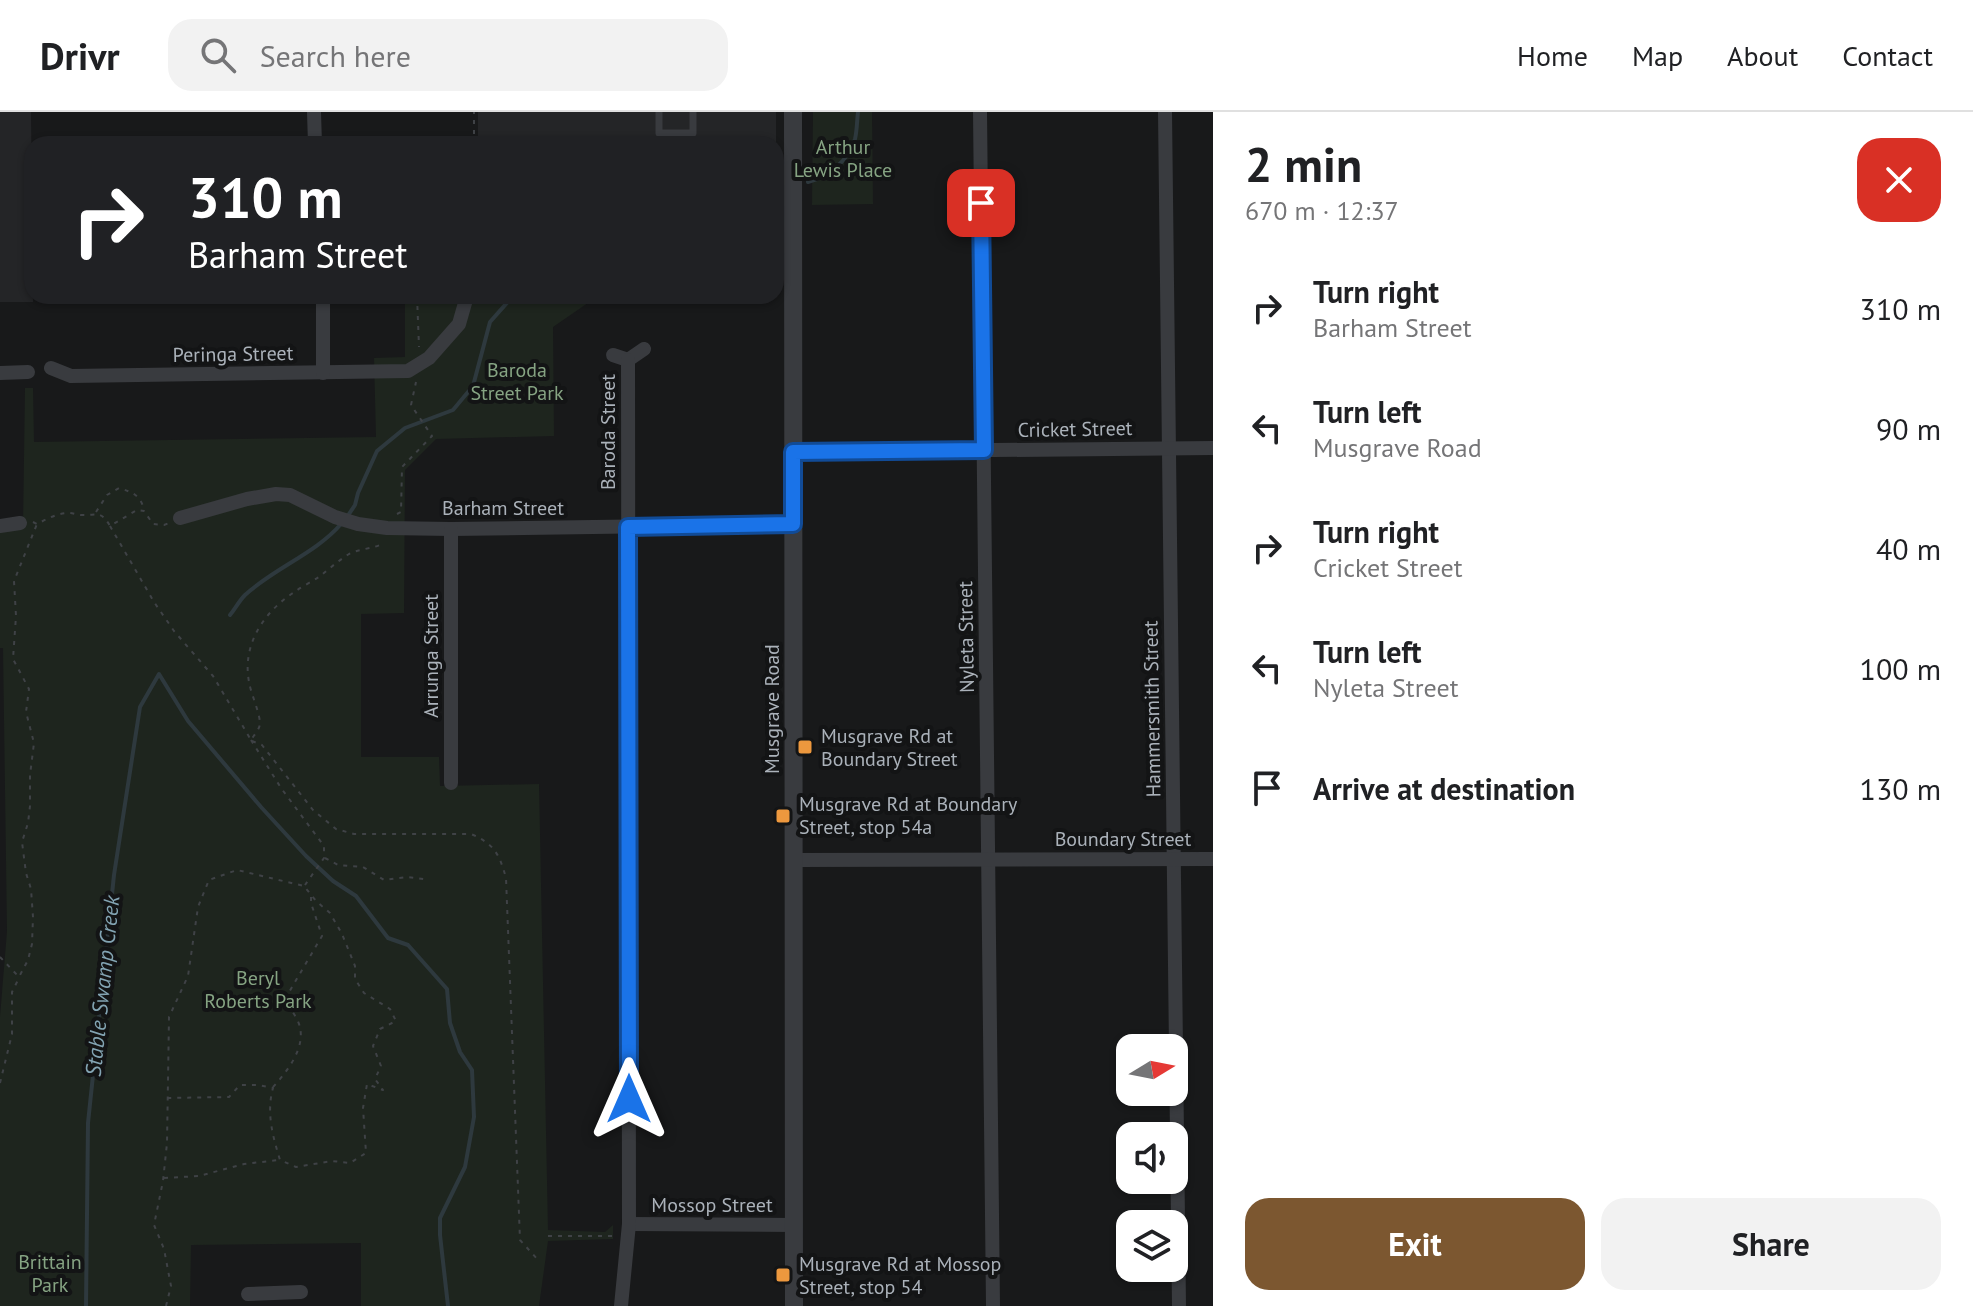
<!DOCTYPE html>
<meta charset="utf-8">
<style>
:root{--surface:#fff;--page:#f2f2f2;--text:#202124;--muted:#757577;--line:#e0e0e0;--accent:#7c5730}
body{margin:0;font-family:"PT Sans",sans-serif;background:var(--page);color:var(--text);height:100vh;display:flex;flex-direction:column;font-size:30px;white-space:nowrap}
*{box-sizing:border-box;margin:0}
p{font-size:26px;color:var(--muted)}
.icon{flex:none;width:44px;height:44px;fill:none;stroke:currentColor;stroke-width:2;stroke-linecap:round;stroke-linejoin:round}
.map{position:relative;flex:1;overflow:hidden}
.sheet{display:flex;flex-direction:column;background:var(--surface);width:760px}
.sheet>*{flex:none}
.banner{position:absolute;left:24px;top:24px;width:760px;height:168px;border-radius:24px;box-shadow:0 2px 6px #0004;background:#202124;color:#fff;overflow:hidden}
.needle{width:52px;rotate:80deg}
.fabs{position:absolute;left:1116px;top:922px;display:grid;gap:16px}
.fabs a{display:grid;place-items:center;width:72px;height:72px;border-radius:16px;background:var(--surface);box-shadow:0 2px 6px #0004;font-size:40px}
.pin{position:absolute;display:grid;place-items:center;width:68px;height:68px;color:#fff;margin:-34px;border-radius:16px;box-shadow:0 4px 12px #0006}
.me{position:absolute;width:88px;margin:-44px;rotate:0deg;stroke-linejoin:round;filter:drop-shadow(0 0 6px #0008)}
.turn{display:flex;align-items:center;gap:28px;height:168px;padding:0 32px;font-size:36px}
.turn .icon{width:104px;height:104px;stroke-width:2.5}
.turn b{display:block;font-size:56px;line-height:68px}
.round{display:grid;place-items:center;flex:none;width:84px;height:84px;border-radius:24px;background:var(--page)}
.head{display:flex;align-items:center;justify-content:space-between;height:136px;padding:0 32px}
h1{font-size:48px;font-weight:700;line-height:60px}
.button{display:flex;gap:16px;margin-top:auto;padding:16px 32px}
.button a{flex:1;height:92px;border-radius:24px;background:var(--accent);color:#fff;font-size:32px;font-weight:700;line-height:92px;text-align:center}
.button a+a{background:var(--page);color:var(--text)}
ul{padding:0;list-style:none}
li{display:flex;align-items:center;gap:24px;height:120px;padding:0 32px}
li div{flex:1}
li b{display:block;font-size:30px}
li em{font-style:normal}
header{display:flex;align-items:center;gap:48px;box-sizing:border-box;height:112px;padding:0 40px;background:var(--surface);border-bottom:2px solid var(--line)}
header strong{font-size:38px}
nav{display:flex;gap:44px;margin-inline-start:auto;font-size:28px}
.search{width:560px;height:72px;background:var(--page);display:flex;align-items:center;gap:20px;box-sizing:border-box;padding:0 28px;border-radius:24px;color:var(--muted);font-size:30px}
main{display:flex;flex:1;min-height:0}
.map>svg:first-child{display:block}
.built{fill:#242527}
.green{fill:#1e251e}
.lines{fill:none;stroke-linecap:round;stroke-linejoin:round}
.stream{stroke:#2e393e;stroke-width:4}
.path{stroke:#3f4246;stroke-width:2;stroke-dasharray:4 6;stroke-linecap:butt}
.service{stroke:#393b3f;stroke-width:7}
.minor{stroke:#393b3f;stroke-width:14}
.tertiary{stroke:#393b3f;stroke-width:18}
.route-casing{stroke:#114b97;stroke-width:20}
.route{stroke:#1a73e8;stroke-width:14}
.poi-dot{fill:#ed983e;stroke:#131415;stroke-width:3}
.labels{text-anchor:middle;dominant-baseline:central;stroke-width:8;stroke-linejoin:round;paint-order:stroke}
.park-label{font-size:20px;fill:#86a483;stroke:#131415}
.street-label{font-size:20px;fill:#abb2ba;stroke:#131415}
.poi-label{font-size:20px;fill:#abb2ba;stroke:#131415;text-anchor:start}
.water-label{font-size:22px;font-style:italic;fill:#83a4b3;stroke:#131415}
</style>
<header>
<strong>Drivr</strong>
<div class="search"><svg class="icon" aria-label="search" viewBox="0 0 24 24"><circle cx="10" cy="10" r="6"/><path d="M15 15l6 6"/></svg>Search here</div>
<nav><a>Home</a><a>Map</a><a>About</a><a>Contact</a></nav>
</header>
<main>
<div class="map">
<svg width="1213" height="1194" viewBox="0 0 1213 1194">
<rect width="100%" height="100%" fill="#18191a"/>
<g class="built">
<path d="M0 0H31L33 190H0Z"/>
<rect x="478" y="0" width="298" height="32"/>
</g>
<g class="green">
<path d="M813 0H872L873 92 812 93Z"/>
<path d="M405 184H598L553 215 554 324 436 327 405 358 404 501 361 502V645H439L440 674 539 672 548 1118 605 1120 613 1113V1127L548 1129 539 1194H361V1131L191 1133 190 1194H0V905L7 819 3 536H0V421L23 415 25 276H33L34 330 376 325 374 246 405 245Z"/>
</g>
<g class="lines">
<g class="stream">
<path d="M808 70C829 65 849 48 855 27 857 19 857 8 858 0"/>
<path d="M347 405 355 393 358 381 377 339 405 316 453 298 473 274 490 210 513 184"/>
<path d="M230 503C235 497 239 489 245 483 274 456 315 442 341 412"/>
<path d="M86 1194 88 1011 114 763 140 595 159 562 188 609 261 695 306 744 333 769 356 784 388 826 408 833 447 877 450 911 460 940 472 958 474 1005 465 1055 440 1106V1123L448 1194"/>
</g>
<g class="path">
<path d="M474 32V0"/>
<path d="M417 184 419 235"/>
<path d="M96 400 107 383 119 376C132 380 140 383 144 397"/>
<path d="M397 402 401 400 402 355 432 324 411 293 416 270"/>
<path d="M33 410 37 412C47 407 57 401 69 401 73 401 77 403 82 403 97 404 100 397 110 414L137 398 144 399 153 412 164 413 169 411"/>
<path d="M110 414 154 490 174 519 213 564 251 628C254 623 259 618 260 612 260 601 251 582 249 570 242 533 263 501 293 481 301 475 311 470 319 465 329 457 339 448 349 442 361 436 374 437 384 431"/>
<path d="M251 628 281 676 324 734V746L305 773"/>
<path d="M252 629 262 633 313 698 336 717 354 722H471C494 732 499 741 506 766L520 1128 539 1149"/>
<path d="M325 746 338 753 363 755 384 768 407 765 424 767"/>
<path d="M0 845 19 865 28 848 32 832 33 805 31 777 26 761 22 730 28 711 30 694V663L34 631 26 600 29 577 13 547 16 504 14 469 37 412"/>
<path d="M0 971 12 922V880L19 866"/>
<path d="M273 975C286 961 305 937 300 916 299 907 289 896 285 887L322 824 311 791V781"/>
<path d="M164 1066 199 1064 244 1052 279 1048"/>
<path d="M548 1124H616"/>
<path d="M166 1194 171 1174 164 1137 154 1113 163 1069 167 1031 169 905 188 864 198 795 209 768 237 758 304 774 316 789 330 801 342 822 355 854V867L364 881 390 897 396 909 380 917 373 934 381 954 375 967 383 978 367 972 363 996 366 1041 350 1051 332 1049 296 1055 280 1048C273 1025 266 1001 273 976L258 973H240L229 985 167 986"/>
</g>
<path class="service" d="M659 0V21H693V0"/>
<g class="minor">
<path d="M314 0 315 32"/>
<path d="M980 0 993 1194"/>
<path d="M1165 0 1179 1194"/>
<path d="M613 243 628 248 644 237"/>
<path d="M51 256 71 264 408 259 429 246 459 212 467 184"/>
<path d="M0 261 28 260"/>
<path d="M323 261V184"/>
<path d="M793 340 1213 336"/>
<path d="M180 406 247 387 276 382 290 383 335 405 358 412 387 416 451 417 793 412"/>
<path d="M0 414 20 411"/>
<path d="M451 417V671"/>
<path d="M794 748 1213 747"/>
<path d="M629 1112 794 1113"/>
<path d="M248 1182 301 1180"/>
<path d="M621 1194 629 1112 628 248"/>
</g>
<path class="tertiary" d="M793 0 794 1194"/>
</g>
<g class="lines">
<defs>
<path id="route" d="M629 987 628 415 793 412V340L984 338 981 91"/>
</defs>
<use href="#route" class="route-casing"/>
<use href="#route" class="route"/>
</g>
<g class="poi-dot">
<rect x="797" y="627" width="16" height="16" rx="4"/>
<rect x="775" y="696" width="16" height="16" rx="4"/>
<rect x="775" y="1155" width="16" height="16" rx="4"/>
</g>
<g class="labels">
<g class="park-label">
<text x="843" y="35">Arthur<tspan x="843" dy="23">Lewis Place</tspan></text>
<text x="517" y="258">Baroda<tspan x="517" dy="23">Street Park</tspan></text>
<text x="258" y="866">Beryl<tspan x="258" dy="23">Roberts Park</tspan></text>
<text x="50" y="1150">Brittain<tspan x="50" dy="23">Park</tspan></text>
</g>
<g class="street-label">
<text transform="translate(233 242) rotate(-1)">Peringa Street</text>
<text transform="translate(1075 317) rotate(-1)">Cricket Street</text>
<text transform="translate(608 320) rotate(-90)">Baroda Street</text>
<text x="503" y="396">Barham Street</text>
<text transform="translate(966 525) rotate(-91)">Nyleta Street</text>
<text transform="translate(431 544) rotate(-90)">Arrunga Street</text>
<text transform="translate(772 597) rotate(-90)">Musgrave Road</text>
<text transform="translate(1152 597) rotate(-91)">Hammersmith Street</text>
<text x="1123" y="727">Boundary Street</text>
<text x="712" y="1093">Mossop Street</text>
</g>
<g class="poi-label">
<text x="821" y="624">Musgrave Rd at<tspan x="821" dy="23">Boundary Street</tspan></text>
<text x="799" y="692">Musgrave Rd at Boundary<tspan x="799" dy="23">Street, stop 54a</tspan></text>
<text x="799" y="1152">Musgrave Rd at Mossop<tspan x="799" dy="23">Street, stop 54</tspan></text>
</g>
<g class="water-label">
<text transform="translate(102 874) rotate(-84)">Stable Swamp Creek</text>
</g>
</g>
</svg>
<div class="fabs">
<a><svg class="needle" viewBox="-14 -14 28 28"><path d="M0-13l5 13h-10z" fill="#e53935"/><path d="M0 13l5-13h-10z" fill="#757577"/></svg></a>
<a><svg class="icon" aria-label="sound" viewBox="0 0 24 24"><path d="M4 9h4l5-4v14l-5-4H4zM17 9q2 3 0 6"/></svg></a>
<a><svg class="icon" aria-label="layers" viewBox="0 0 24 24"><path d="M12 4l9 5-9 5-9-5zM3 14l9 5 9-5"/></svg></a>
</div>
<div class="pin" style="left:981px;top:91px;background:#d93025"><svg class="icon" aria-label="arrive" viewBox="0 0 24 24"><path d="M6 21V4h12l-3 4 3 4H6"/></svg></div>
<svg class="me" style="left:629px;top:987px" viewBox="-20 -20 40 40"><path d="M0-17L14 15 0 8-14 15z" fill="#1a73e8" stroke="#fff" stroke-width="4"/></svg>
<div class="banner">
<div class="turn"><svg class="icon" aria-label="right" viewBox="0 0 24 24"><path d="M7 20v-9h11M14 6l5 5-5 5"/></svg><div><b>310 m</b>Barham Street</div></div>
</div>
</div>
<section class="sheet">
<div class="head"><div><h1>2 min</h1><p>670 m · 12:37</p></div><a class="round" style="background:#d93025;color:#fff"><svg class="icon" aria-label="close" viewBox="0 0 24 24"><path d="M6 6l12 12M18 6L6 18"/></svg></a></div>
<ul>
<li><svg class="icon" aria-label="right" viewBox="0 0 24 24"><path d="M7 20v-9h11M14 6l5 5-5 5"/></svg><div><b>Turn right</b><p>Barham Street</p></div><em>310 m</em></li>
<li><svg class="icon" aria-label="left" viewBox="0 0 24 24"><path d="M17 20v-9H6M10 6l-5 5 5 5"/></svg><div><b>Turn left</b><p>Musgrave Road</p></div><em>90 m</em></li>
<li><svg class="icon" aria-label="right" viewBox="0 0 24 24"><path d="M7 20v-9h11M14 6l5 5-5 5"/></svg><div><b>Turn right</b><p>Cricket Street</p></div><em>40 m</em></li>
<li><svg class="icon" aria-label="left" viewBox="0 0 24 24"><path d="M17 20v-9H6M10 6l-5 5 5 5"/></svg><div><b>Turn left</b><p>Nyleta Street</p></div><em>100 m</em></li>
<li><svg class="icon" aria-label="arrive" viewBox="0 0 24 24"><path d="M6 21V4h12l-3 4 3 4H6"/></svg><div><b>Arrive at destination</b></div><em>130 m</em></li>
</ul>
<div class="button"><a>Exit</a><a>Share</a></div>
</section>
</main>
